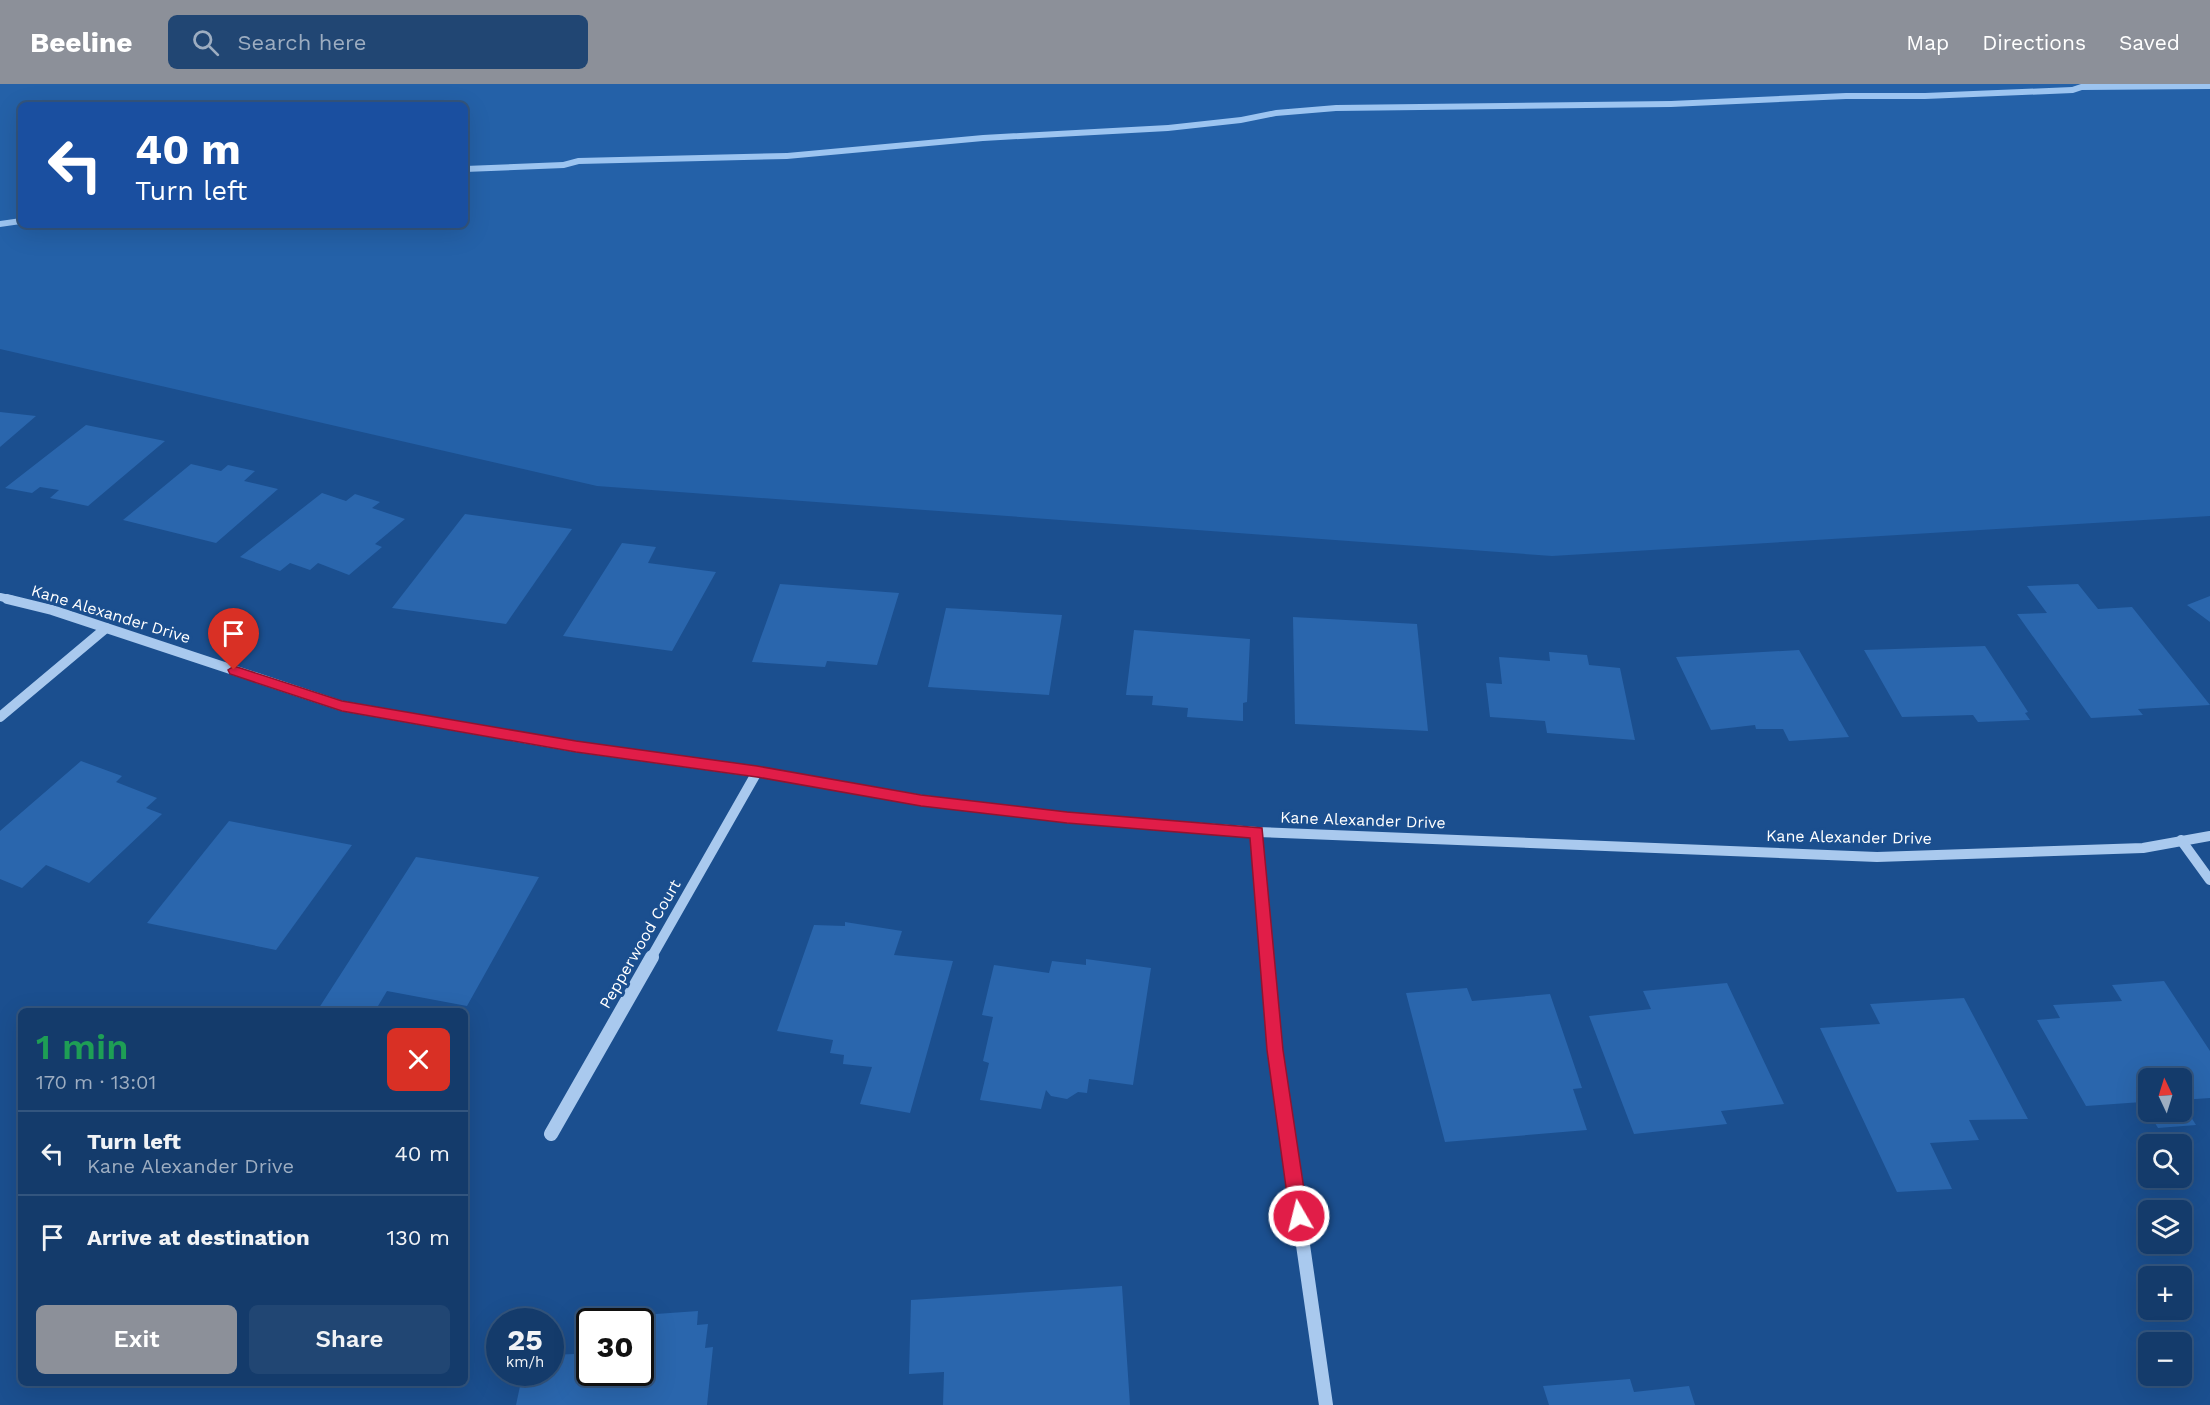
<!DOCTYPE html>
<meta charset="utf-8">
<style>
:root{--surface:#143b6b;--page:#214673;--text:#f1f3f6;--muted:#9dadc1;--line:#33557e;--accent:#8c9099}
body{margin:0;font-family:"Work Sans",sans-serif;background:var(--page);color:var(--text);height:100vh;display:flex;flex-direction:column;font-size:22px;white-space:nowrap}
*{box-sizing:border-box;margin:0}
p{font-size:20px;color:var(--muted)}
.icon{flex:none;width:33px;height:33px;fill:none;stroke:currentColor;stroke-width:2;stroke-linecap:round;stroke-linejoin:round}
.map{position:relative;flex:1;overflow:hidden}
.details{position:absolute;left:18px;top:924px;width:450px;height:378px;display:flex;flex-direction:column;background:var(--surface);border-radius:9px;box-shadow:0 6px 24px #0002,0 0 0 2px var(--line)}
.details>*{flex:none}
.guide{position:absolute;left:18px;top:18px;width:450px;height:126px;border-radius:9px;box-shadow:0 6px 24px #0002,0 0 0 2px var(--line);background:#1a4fa0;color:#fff;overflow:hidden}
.needle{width:39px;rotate:356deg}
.fabs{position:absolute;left:2138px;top:984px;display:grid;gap:12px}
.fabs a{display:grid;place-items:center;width:54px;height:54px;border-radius:9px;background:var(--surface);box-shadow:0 6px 24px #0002,0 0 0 2px var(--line);font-size:30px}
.speed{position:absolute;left:486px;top:1224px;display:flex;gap:12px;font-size:30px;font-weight:700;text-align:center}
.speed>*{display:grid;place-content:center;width:78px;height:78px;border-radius:50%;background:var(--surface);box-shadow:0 6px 24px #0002,0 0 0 2px var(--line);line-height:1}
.speed small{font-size:15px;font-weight:400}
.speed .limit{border:3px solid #111;border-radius:9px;background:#fff;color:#111}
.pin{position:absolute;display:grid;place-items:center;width:51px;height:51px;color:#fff;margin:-62px -26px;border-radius:50% 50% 50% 0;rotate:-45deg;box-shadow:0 0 6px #0007}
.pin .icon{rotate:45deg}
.me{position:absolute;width:66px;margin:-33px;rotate:352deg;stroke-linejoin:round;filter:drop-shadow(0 0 4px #0008)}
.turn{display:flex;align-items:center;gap:21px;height:126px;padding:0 18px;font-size:27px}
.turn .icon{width:78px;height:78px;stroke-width:2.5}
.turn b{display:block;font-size:42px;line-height:51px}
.round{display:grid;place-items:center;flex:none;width:63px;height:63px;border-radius:9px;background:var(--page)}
.head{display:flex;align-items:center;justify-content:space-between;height:102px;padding:0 18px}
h1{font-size:36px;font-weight:600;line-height:45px;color:#1e9e55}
.button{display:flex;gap:12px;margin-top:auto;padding:12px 18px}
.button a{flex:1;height:69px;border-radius:9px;background:var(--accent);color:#fff;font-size:24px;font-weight:600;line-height:69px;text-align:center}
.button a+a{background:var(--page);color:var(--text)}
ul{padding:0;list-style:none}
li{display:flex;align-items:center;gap:18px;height:84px;padding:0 18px;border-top:2px solid var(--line)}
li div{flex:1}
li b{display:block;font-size:22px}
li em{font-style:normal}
header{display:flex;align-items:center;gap:36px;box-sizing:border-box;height:84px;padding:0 30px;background:var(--accent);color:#fff}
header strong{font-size:28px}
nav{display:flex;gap:33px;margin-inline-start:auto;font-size:21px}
.search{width:420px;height:54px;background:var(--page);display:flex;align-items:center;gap:15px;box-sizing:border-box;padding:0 21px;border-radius:9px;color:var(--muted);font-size:22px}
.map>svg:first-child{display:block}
.green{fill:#2461a8;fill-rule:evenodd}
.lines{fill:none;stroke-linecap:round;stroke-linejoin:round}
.stream{fill:#9cc4f0;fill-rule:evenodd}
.building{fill:#2a66ad}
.minor-far2{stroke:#a9c9ee;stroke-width:8}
.minor-far1{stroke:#a9c9ee;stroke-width:10}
.minor{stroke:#a9c9ee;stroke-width:14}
.route{fill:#e11d48;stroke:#92132f;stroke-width:1.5}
.labels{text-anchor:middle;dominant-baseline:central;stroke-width:6;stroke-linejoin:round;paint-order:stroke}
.street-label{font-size:16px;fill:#fff;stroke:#1b4f8f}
</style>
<header>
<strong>Beeline</strong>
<div class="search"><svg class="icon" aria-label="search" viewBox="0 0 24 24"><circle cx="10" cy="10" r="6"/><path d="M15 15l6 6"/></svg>Search here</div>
<nav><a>Map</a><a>Directions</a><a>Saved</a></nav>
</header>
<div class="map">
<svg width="2210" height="1321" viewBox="0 0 2210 1321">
<rect width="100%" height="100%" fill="#1b4f8f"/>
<path class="green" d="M0 0H2210V432L1552 472 597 402 0 265ZM21 21H465V141H21Z"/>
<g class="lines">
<g class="stream">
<path d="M2081 0H2210V5L2082 6 2073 9 1925 15H1846L1671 23 1336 27 1276 32 1241 39 1168 47 983 57 787 75 579 80 564 84 465 88V82L563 78 578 74 787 69 983 51 1168 41 1241 33 1276 26 1336 21 1671 17 1846 9H1925L2072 3Z"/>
<path d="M21 134V140L0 143V137Z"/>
</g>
</g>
<g class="building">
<path d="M0 328 36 332 0 363Z"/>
<path d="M86 341 165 357 88 422 50 414 59 406 40 403 32 409 5 404Z"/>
<path d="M191 380 221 387 228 381 255 387 244 397 278 405 216 459 123 436Z"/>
<path d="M322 409 346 417 355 410 380 418 372 424 405 435 375 460 382 463 349 491 318 479 310 486 290 479 280 487 240 473Z"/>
<path d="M465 430 572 445 506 540 392 524Z"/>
<path d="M622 459 656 463 648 479 716 488 672 567 563 552Z"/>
<path d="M780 500 899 509 877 581 827 577 825 583 752 578Z"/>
<path d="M2078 500 2098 525 2132 523 2210 621 2138 625 2143 631 2091 634 2017 530 2047 529 2027 502Z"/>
<path d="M2210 512V538L2187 521Z"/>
<path d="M946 524 1062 531 1049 611 928 603Z"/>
<path d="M1293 533 1417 540 1428 647 1295 640Z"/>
<path d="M1134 546 1250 555 1247 618 1243 619V637L1187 633 1188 624 1152 621 1153 612 1126 611Z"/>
<path d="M1985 562 2028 628 2025 629 2030 636 1978 638 1973 631 1902 633 1864 566Z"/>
<path d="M1799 566 1849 653 1789 657 1783 645H1756L1755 641 1711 646 1676 573Z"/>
<path d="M1549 568 1587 571 1589 581 1620 584 1635 656 1547 649 1545 637 1490 633 1486 599 1502 600 1499 573 1550 577Z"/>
<path d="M81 677 122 692 116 698 157 714 146 724 162 730 89 799 46 781 22 804 0 795V747Z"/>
<path d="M229 737 352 761 276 866 147 839Z"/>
<path d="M416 773 539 793 467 922 387 907 375 927H317Z"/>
<path d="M845 838 902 847 894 871 953 877 910 1029 860 1020 872 983 843 980 844 971 830 969 833 956 777 947 814 841 845 842Z"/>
<path d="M1086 875 1151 884 1133 1001 1089 995 1087 1009 1078 1008 1067 1015 1051 1012 1046 1006 1041 1025 980 1016 989 979 983 977 993 933 982 931 994 881 1049 889 1052 877 1086 881Z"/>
<path d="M2164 897 2210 967V1014L2181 1016V994H2148V1028H2181V1017L2196 1041 2158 1044 2142 1018 2086 1022 2037 936 2060 934 2053 921 2122 917 2112 901Z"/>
<path d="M1727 899 1784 1020 1721 1027 1727 1040 1634 1050 1589 932 1651 925 1643 907Z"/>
<path d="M1467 904 1472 917 1550 910 1582 1004 1573 1005 1587 1046 1445 1058 1406 909Z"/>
<path d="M1964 914 2028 1035 1969 1036 1979 1056 1930 1059 1952 1105 1897 1108 1820 944 1880 940 1870 920Z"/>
<path d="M1122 1202 1130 1321H943L944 1288 909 1290 911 1216Z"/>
<path d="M698 1227 697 1241 708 1240 705 1264 713 1263 707 1321H516L523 1288H550V1271L574 1270V1261L590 1260V1288H640V1238H627L628 1232Z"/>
<path d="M1630 1295 1634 1308 1689 1302 1695 1321H1549L1543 1302Z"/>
</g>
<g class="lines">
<path class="minor-far2" d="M0 513 13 516"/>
<g class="minor-far1">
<path d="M7 515 52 526 342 622 576 663 757 688 921 716 1067 734 1257 748 1877 773 2143 764 2210 752"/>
<path d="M0 633 106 544"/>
<path d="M1257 748 1267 874"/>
<path d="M2181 756 2210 796"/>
<path d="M651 874 757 688"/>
</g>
<g class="minor">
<path d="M1267 873 1275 966 1326 1321"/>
<path d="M551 1050 652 873"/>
</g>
</g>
<path class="route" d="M234 582 342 617 576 657 757 682 921 711 1067 728 1262 744 1283 966 1308 1132 1305 1138 1299 1141 1293 1138 1290 1132 1267 966 1250 754 1067 739 921 722 757 693 576 668 342 627 230 590 228 586Z"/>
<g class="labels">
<g class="street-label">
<text transform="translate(111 530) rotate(17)">Kane Alexander Drive</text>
<text transform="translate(1363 736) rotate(2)">Kane Alexander Drive</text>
<text transform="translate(1849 753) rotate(1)">Kane Alexander Drive</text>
<text transform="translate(640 860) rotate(-60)">Pepperwood Court</text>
</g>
</g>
</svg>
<div class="fabs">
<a><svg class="needle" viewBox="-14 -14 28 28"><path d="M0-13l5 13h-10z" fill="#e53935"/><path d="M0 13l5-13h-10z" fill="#9dadc1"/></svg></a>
<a><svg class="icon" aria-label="search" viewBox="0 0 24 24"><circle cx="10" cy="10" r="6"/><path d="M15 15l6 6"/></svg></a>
<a><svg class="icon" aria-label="layers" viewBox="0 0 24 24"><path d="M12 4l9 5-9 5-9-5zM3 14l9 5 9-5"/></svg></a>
<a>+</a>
<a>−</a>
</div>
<div class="speed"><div>25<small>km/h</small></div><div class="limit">30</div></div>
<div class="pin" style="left:234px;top:586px;background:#d93025"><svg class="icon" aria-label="arrive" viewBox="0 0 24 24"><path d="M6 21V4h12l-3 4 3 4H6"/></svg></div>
<svg class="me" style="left:1299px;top:1132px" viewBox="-20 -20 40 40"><circle r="17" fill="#e11d48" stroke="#fff" stroke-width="3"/><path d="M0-11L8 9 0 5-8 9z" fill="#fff"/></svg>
<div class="guide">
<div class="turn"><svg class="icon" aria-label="left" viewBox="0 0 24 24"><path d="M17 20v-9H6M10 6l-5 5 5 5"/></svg><div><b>40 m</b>Turn left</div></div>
</div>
<section class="details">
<div class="head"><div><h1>1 min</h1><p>170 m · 13:01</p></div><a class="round" style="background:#d93025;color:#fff"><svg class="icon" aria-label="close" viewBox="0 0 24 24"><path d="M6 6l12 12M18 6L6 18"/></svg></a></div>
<ul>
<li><svg class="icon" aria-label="left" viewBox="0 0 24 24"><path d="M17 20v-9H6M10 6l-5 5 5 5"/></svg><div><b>Turn left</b><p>Kane Alexander Drive</p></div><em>40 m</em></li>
<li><svg class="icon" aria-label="arrive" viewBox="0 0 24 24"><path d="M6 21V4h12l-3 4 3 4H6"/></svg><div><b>Arrive at destination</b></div><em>130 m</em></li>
</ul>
<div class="button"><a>Exit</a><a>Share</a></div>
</section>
</div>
